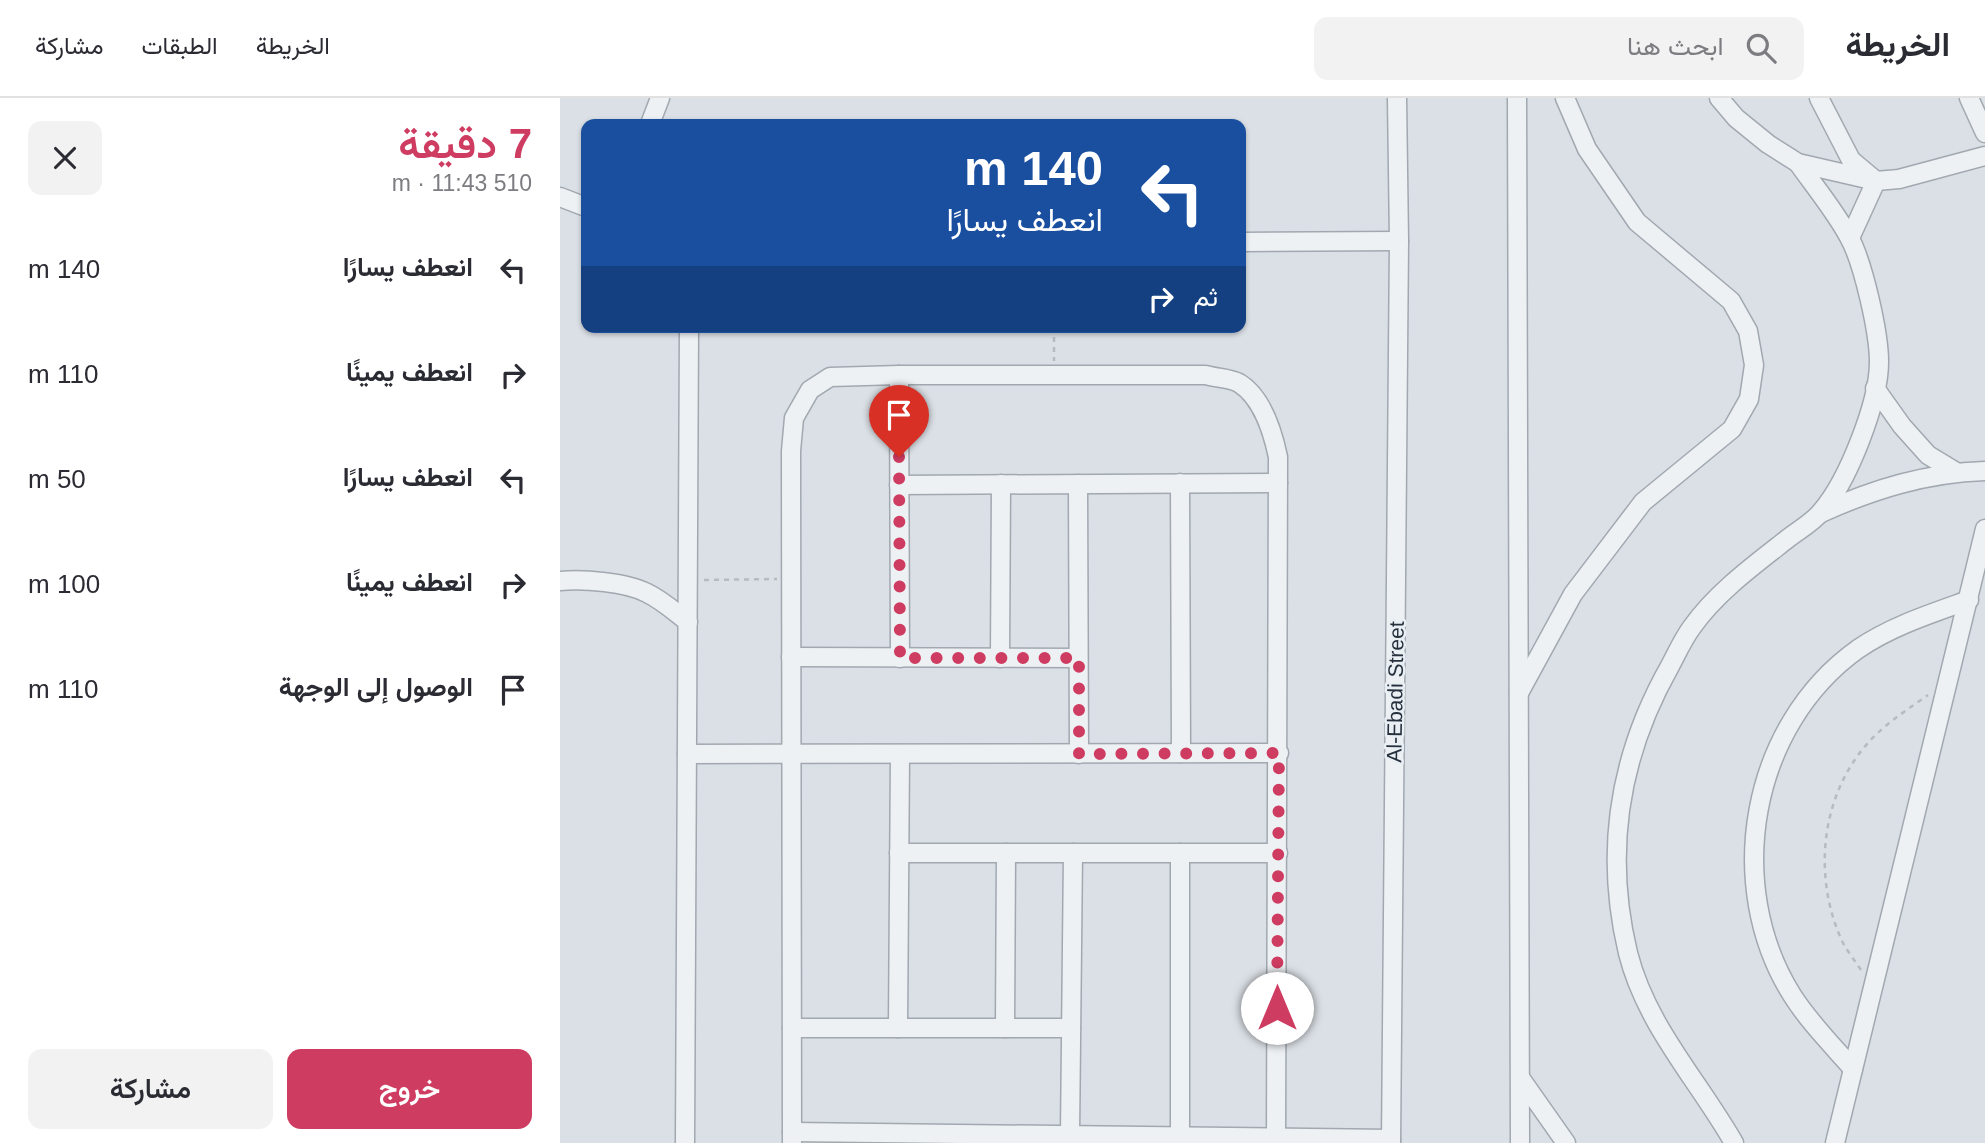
<!DOCTYPE html>
<html lang="ar">
<meta charset="utf-8">
<style>
:root{--surface:#fff;--page:#f2f2f3;--text:#2b2b33;--muted:#7c7c81;--line:#e1e1e2;--accent:#cf3c61}
body{margin:0;font-family:Helvetica,Vazirmatn,sans-serif;background:var(--page);color:var(--text);direction:rtl;height:100vh;display:flex;flex-direction:column;font-size:26px;white-space:nowrap}
*{box-sizing:border-box;margin:0}
p{font-size:23px;color:var(--muted)}
.icon{flex:none;width:38px;height:38px;fill:none;stroke:currentColor;stroke-width:2;stroke-linecap:round;stroke-linejoin:round}
.map{position:relative;flex:1;overflow:hidden;direction:ltr}
.details{display:flex;flex-direction:column;background:var(--surface);width:560px}
.details>*{flex:none}
.banner{position:absolute;left:21px;top:21px;width:665px;height:214px;border-radius:14px;box-shadow:0 2px 5px #0004;direction:rtl;background:#1a4fa0;color:#fff;overflow:hidden}
.pin{position:absolute;display:grid;place-items:center;width:60px;height:60px;color:#fff;margin:-72px -30px;border-radius:50% 50% 50% 0;rotate:-45deg;box-shadow:0 0 7px #0007}
.pin .icon{rotate:45deg}
.me{position:absolute;width:77px;margin:-38px;rotate:0deg;stroke-linejoin:round;filter:drop-shadow(0 0 5px #0008)}
.turn{display:flex;align-items:center;gap:24px;height:147px;padding:0 28px;font-size:32px}
.turn .icon{width:91px;height:91px;stroke-width:2.5}
.turn b{display:block;font-size:49px;line-height:60px}
.then{display:flex;align-items:center;height:66px;padding:0 28px;background:#0003;gap:14px;font-size:26px}
.round{display:grid;place-items:center;flex:none;width:74px;height:74px;border-radius:14px;background:var(--page)}
.summary{display:flex;align-items:center;justify-content:space-between;height:119px;padding:0 28px}
h1{font-size:42px;font-weight:600;line-height:52px;color:var(--accent)}
.primary-button{display:flex;gap:14px;margin-top:auto;padding:14px 28px}
.primary-button a{flex:1;height:80px;border-radius:14px;background:var(--accent);color:#fff;font-size:28px;font-weight:600;line-height:80px;text-align:center}
.primary-button a+a{background:var(--page);color:var(--text)}
ul{padding:0;list-style:none}
li{display:flex;align-items:center;gap:21px;height:105px;padding:0 28px}
li div{flex:1}
li b{display:block;font-size:26px}
li em{font-style:normal}
header{display:flex;align-items:center;gap:42px;box-sizing:border-box;height:98px;padding:0 35px;background:var(--surface);border-bottom:2px solid var(--line)}
header strong{font-size:33px}
nav{display:flex;gap:38px;margin-inline-start:auto;font-size:24px}
.search{width:490px;height:63px;background:var(--page);display:flex;align-items:center;gap:18px;box-sizing:border-box;padding:0 24px;border-radius:14px;color:var(--muted);font-size:26px}
main{display:flex;flex:1;min-height:0}
.map>svg:first-child{display:block}
.lines{fill:none;stroke-linecap:round;stroke-linejoin:round}
.minor-casing{stroke:#a1a8b0;stroke-width:21}
.path{stroke:#b6bbc0;stroke-width:2.5;stroke-dasharray:5 5;stroke-linecap:butt}
.minor{stroke:#eef1f4;stroke-width:18}
.route{stroke:#cf3c61;stroke-width:12;stroke-dasharray:0 21.6}
.labels{text-anchor:middle;dominant-baseline:central;stroke-width:5;stroke-linejoin:round;paint-order:stroke}
.street-label{font-size:21px;fill:#25303c;stroke:#eaeff4}
</style>
<header>
<strong>الخريطة</strong>
<div class="search"><svg class="icon" aria-label="search" viewBox="0 0 24 24"><circle cx="10" cy="10" r="6"/><path d="M15 15l6 6"/></svg>ابحث هنا</div>
<nav><a>الخريطة</a><a>الطبقات</a><a>مشاركة</a></nav>
</header>
<main>
<div class="map">
<svg width="1425" height="1045" viewBox="0 0 1425 1045">
<rect width="100%" height="100%" fill="#dbe0e6"/>
<g class="lines">
<defs>
<g id="minor">
<path d="M957 0 960 1045"/>
<path d="M1159 0 1176 20 1208 46 1238 65 1316 83 1339 81 1425 58"/>
<path d="M1259 0 1291 62 1316 83 1290 140"/>
<path d="M1409 0 1425 35"/>
<path d="M90 26 100 0"/>
<path d="M0 99 26 109"/>
<path d="M681 144 839 143"/>
<path d="M339 277 340 560"/>
<path d="M1315 290 1342 328 1368 357 1396 374"/>
<path d="M620 385 621 655"/>
<path d="M518 386 519 656"/>
<path d="M339 387 718 385"/>
<path d="M1261 415C1314 391 1366 375 1425 373"/>
<path d="M0 483C24 481 66 484 87 495 102 502 115 514 128 524"/>
<path d="M231 559 518 560"/>
<path d="M440 560 441 386"/>
<path d="M959 595 1013 496 1083 404 1172 331 1189 301 1194 267 1188 233 1171 203 1077 124 1027 51 1005 0"/>
<path d="M127 656 719 655"/>
<path d="M339 755H718"/>
<path d="M620 755V1038"/>
<path d="M232 930H511"/>
<path d="M338 930 340 656"/>
<path d="M445 930 446 755"/>
<path d="M1293 971C1272 947 1249 924 1232 897 1163 787 1190 628 1298 551 1332 528 1370 516 1409 502"/>
<path d="M961 981 1006 1045"/>
<path d="M232 1034 831 1041"/>
<path d="M510 1037 513 755"/>
<path d="M125 1045 129 229"/>
<path d="M232 1045 231 353 234 320 250 292 270 279 339 277H646C655 280 670 280 679 285 702 299 713 335 718 359L716 1045"/>
<path d="M831 1045 839 143 837 0"/>
<path d="M1174 1045C1138 982 1086 927 1068 855 1044 755 1059 658 1110 568 1117 555 1123 541 1132 529 1156 495 1194 467 1226 442 1237 433 1252 425 1261 414 1288 383 1319 304 1319 264 1319 234 1303 164 1289 139 1275 113 1255 89 1238 65"/>
<path d="M1275 1045 1425 431"/>
</g>
</defs>
<use href="#minor" class="minor-casing"/>
<g class="path">
<path d="M494 229V263"/>
<path d="M144 482 217 481"/>
<path d="M1301 872C1295 863 1288 854 1283 845 1254 784 1259 706 1302 652 1320 629 1344 614 1368 597"/>
</g>
<use href="#minor" class="minor"/>
</g>
<g class="lines">
<path class="route" d="M339 359 340 560H519V656L719 655 717 910"/>
</g>
<g class="labels">
<g class="street-label">
<text transform="translate(835 594) rotate(-89)">Al-Ebadi Street</text>
</g>
</g>
</svg>
<div class="pin" style="left:339px;top:359px;background:#d93025"><svg class="icon" aria-label="arrive" viewBox="0 0 24 24"><path d="M6 21V4h12l-3 4 3 4H6"/></svg></div>
<svg class="me" style="left:717px;top:910px" viewBox="-20 -20 40 40"><circle r="19" fill="#fff"/><path d="M0-13L10 11 0 6-10 11z" fill="#cf3c61"/></svg>
<div class="banner">
<div class="turn"><svg class="icon" aria-label="left" viewBox="0 0 24 24"><path d="M17 20v-9H6M10 6l-5 5 5 5"/></svg><div><b>140 m</b>انعطف يسارًا</div></div>
<div class="then">ثم<svg class="icon" aria-label="right" viewBox="0 0 24 24"><path d="M7 20v-9h11M14 6l5 5-5 5"/></svg></div>
</div>
</div>
<section class="details">
<div class="summary"><div><h1>7 دقيقة</h1><p>510 m · 11:43</p></div><a class="round"><svg class="icon" aria-label="close" viewBox="0 0 24 24"><path d="M6 6l12 12M18 6L6 18"/></svg></a></div>
<ul>
<li><svg class="icon" aria-label="left" viewBox="0 0 24 24"><path d="M17 20v-9H6M10 6l-5 5 5 5"/></svg><div><b>انعطف يسارًا</b></div><em>140 m</em></li>
<li><svg class="icon" aria-label="right" viewBox="0 0 24 24"><path d="M7 20v-9h11M14 6l5 5-5 5"/></svg><div><b>انعطف يمينًا</b></div><em>110 m</em></li>
<li><svg class="icon" aria-label="left" viewBox="0 0 24 24"><path d="M17 20v-9H6M10 6l-5 5 5 5"/></svg><div><b>انعطف يسارًا</b></div><em>50 m</em></li>
<li><svg class="icon" aria-label="right" viewBox="0 0 24 24"><path d="M7 20v-9h11M14 6l5 5-5 5"/></svg><div><b>انعطف يمينًا</b></div><em>100 m</em></li>
<li><svg class="icon" aria-label="arrive" viewBox="0 0 24 24"><path d="M6 21V4h12l-3 4 3 4H6"/></svg><div><b>الوصول إلى الوجهة</b></div><em>110 m</em></li>
</ul>
<div class="primary-button"><a>خروج</a><a>مشاركة</a></div>
</section>
</main>
